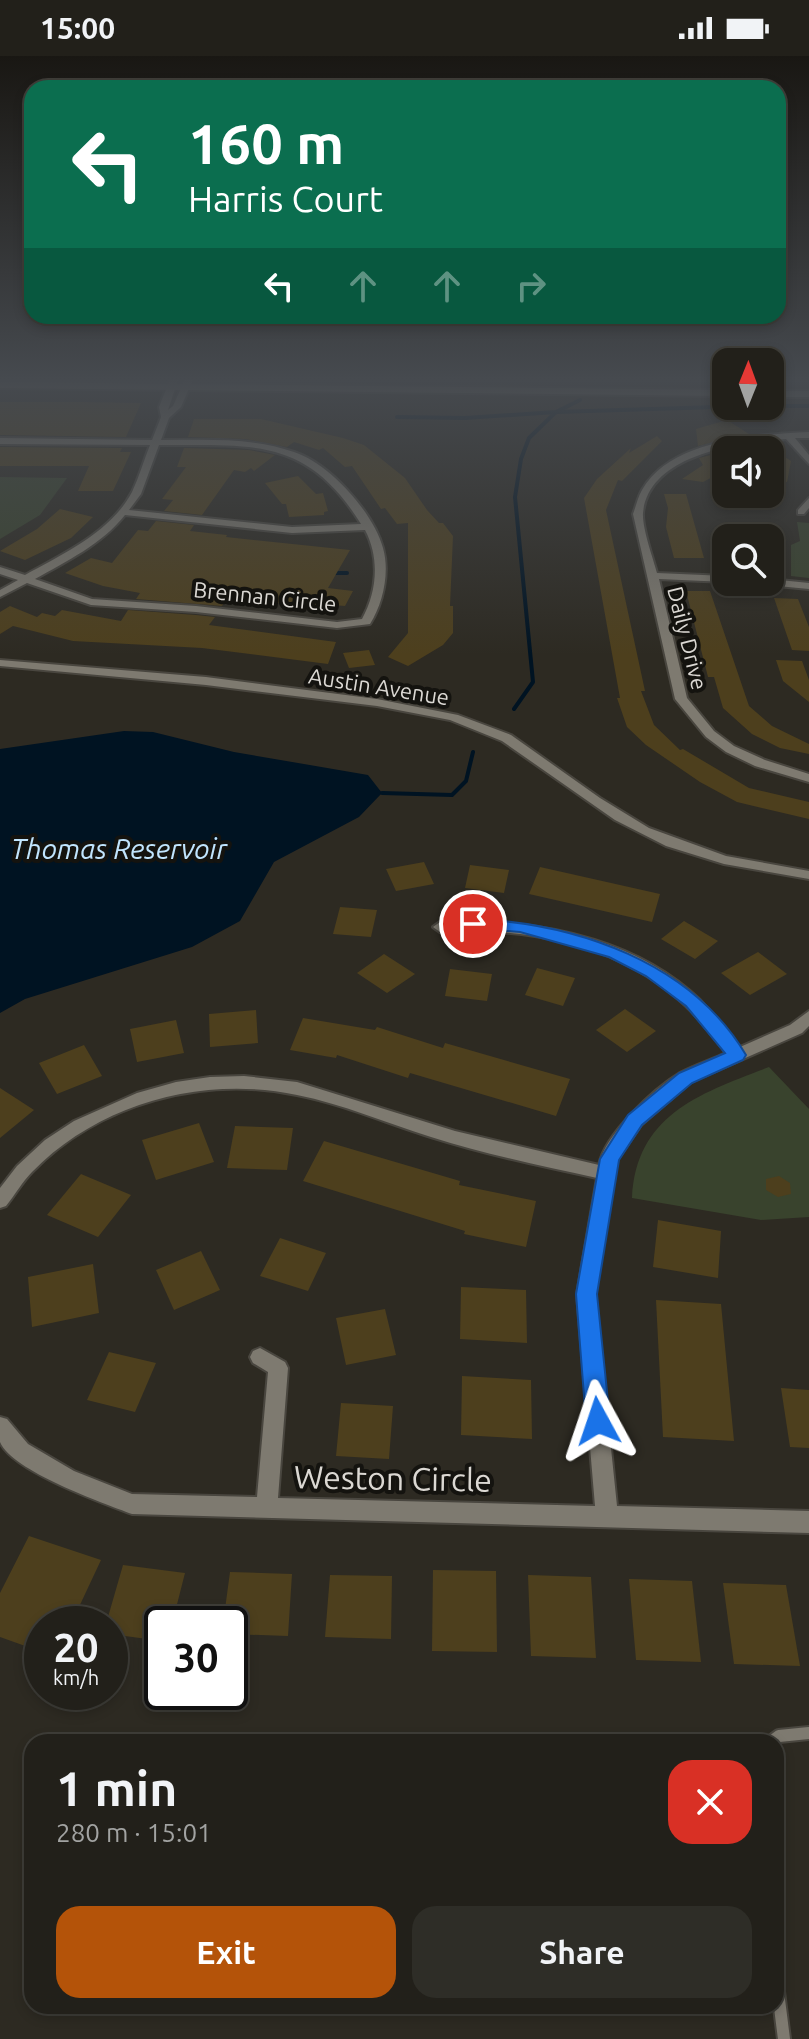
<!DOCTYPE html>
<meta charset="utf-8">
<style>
:root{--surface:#22201a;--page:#2e2d27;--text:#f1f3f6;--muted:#a2a3a2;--line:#3f3e39;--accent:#b45309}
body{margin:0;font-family:Ubuntu,sans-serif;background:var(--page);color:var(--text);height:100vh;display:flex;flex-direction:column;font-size:30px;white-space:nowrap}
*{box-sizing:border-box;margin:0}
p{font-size:26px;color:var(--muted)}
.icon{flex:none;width:44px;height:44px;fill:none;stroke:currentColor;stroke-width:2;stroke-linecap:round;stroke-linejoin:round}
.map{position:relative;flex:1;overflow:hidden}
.details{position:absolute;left:24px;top:1678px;width:760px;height:280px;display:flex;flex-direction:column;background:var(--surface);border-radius:24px;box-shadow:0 4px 12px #0003,0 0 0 2px var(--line)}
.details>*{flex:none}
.hud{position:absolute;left:24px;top:24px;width:762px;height:244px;border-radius:24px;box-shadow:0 4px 12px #0003,0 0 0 2px var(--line);background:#0b6e4f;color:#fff;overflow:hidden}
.needle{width:52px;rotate:1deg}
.fabs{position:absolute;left:712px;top:292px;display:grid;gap:16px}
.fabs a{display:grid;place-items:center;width:72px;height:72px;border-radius:16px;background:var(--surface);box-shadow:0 4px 12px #0003,0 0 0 2px var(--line);font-size:40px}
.speed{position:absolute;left:24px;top:1550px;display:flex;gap:16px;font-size:40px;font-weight:700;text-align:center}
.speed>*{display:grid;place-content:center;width:104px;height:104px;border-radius:50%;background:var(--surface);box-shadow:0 4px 12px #0003,0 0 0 2px var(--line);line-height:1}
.speed small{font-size:20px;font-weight:400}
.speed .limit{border:4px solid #111;border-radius:12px;background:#fff;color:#111}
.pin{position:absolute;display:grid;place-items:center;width:68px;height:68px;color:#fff;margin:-34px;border:4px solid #fff;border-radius:50%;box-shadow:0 2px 8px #0007}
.me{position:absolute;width:88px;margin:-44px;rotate:355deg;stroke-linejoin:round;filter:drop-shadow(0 0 6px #0008)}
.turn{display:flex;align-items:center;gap:28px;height:168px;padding:0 32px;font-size:36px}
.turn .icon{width:104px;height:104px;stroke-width:2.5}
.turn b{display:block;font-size:56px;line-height:68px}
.lanes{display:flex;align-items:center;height:76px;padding:0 32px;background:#0003;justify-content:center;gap:40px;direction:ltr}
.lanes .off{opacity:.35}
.round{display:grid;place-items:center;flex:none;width:84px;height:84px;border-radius:24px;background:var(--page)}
.headline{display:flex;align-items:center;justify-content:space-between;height:136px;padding:0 32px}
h1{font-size:48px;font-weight:700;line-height:60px}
.primary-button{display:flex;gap:16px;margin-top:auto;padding:16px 32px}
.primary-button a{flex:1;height:92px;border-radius:24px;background:var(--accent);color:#fff;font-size:32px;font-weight:700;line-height:92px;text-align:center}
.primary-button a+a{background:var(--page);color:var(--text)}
.status{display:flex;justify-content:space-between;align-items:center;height:56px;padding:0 40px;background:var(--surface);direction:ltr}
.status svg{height:22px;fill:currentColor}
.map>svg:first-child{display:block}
.green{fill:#39432d}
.water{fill:#001322}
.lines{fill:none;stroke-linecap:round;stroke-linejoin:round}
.stream{stroke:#001322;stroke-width:4}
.building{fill:#4d3f1d}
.lane-casing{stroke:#49463f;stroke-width:16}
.street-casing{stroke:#49463f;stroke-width:4}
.secondary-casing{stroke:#49463f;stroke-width:4}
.lane{stroke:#7e7a70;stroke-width:12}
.street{fill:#7e7a70;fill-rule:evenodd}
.secondary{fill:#7e7a70;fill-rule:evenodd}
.route{fill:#1a73e8;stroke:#114b97;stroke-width:2}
.labels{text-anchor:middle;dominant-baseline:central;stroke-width:8;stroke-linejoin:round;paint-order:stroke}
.far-street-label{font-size:22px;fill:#dbd8d3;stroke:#14130f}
.water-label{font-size:28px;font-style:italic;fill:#c1e5fe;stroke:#14130f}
.near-street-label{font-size:32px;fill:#dbd8d3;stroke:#14130f}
</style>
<div class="status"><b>15:00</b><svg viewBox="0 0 49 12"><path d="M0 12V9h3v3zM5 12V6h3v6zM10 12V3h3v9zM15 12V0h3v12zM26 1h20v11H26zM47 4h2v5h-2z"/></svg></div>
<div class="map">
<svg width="809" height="1983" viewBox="0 0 809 1983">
<rect width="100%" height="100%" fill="#2d2a22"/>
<g class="green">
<path d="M0 421 67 422 40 459 0 483Z"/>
<path d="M797 466 809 467V522L791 520V489L800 485Z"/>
<path d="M769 1011 809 1053V1161L761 1164 632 1142C636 1058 701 1037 769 1011Z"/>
</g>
<path class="water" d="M124 675 153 676 234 696 368 719 382 737 359 761 274 806 240 865 192 891 25 943 0 957V693Z"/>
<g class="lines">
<g class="stream">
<path d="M761 350H809"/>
<path d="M397 361 465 362 556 356 580 344"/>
<path d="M331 517H347"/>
<path d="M514 653 533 626 515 441 521 403 529 382 556 356 749 350"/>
<path d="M382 737 452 739 466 725 473 696"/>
</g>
</g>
<g class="building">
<path d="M0 346H81L141 347 126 381 0 379Z"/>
<path d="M194 363H261L343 382 364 389 405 422 427 454 439 467H443L453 480 450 550H453V577L443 589 408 610 388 601 408 577V467L397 468 385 452 381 453 352 410 345 411 323 392 319 394 294 386 287 391 245 383 188 381Z"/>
<path d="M727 364 749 378 698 390 696 373Z"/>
<path d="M657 380 662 385 622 425 618 424 606 454 645 635H641L654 669 680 694 683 693 749 732 809 746V763L737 746 700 726 646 689 627 671 617 642H620L584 442 597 423 631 392 629 397Z"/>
<path d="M765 388 791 405 787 426 770 424V394H729Z"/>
<path d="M0 391 122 392 120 396H131L113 435H78L89 410H0Z"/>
<path d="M184 392 249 394 275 399 254 415 251 412 245 416 234 414 202 459 164 455 173 444 162 443 186 411H177Z"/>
<path d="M726 395V417L722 416 703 426 682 423 703 409 699 402Z"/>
<path d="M298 420 316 438 323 437 328 455 324 456V459L289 461 286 448H282L265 427Z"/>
<path d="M664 438H686L704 502H674L666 471 668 452Z"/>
<path d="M60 453 93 461 71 482 25 504 0 495 37 473Z"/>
<path d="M156 465 194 469 190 475 227 479 226 481 350 494 328 532 353 535 345 550 333 549 330 554 228 540 222 550 136 543 140 537 103 530 65 517 91 502 112 507 138 474 148 475Z"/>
<path d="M686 535H710L749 650 772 670 809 688V698L780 692 752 678 723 652 714 621H708Z"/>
<path d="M774 542 798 543 809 571V595L792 594Z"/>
<path d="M10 550 37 561 42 557 55 560 62 554 121 565 128 554 196 559 215 561 209 569 336 586 328 608 202 592 73 585 13 570 0 578V556Z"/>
<path d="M369 594 375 609 349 612 343 597Z"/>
<path d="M776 604 802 605 809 624V646L783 625Z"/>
<path d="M424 806 434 828 396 835 386 813Z"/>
<path d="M470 809 509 814 504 837 465 832Z"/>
<path d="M540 811 660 838 652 866 529 838Z"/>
<path d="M340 851 377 854 371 881 333 878Z"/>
<path d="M684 865 718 885 695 903 661 883Z"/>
<path d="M758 896 787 918 750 939 721 917Z"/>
<path d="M384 898 415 918 387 937 357 917Z"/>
<path d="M537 912 575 922 563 950 525 939Z"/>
<path d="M450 913 492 918 487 945 445 940Z"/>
<path d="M625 953 656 975 627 996 596 974Z"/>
<path d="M256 954 258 987 210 991 209 958Z"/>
<path d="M303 962 375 974 377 971 443 992 445 987 570 1023 556 1060 410 1017 408 1022 337 999 336 1002 290 994Z"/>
<path d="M176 964 184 997 137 1006 130 973Z"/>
<path d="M84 989 102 1020 57 1038 39 1007Z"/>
<path d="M0 1032 34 1054 0 1082Z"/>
<path d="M199 1067 214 1106 156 1124 142 1084Z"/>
<path d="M235 1070 293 1072 287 1114 227 1112Z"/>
<path d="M324 1085 460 1125 459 1129 536 1145 526 1191 464 1178 465 1175 303 1125Z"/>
<path d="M81 1118 131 1139 98 1181 47 1159Z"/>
<path d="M779 1120 790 1127 791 1138 778 1141 766 1134V1123Z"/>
<path d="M658 1164 721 1175 718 1222 653 1211Z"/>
<path d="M280 1182 326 1197 308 1235 260 1220Z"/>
<path d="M201 1195 220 1234 174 1254 156 1214Z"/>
<path d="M93 1208 99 1257 32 1271 28 1221Z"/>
<path d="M461 1231 526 1234 527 1287 460 1283Z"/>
<path d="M656 1244 721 1248 734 1385 663 1381Z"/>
<path d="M385 1253 396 1299 346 1309 336 1262Z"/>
<path d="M109 1296 156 1307 135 1356 87 1344Z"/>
<path d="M462 1320 531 1324 532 1383 461 1379Z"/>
<path d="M781 1332 809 1334V1392L790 1391Z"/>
<path d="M341 1347 393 1350 389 1403 336 1400Z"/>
<path d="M29 1480 101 1504 71 1568H42V1596L0 1581V1537Z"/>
<path d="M123 1509 185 1517 172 1568H162V1585L110 1578V1568H106Z"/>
<path d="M433 1514 496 1515 497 1596 432 1595Z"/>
<path d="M230 1516 292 1518 288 1580 230 1578V1568H223Z"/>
<path d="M330 1519 392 1520 391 1583 325 1581Z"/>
<path d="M528 1519 591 1521 596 1602 531 1600Z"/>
<path d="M629 1523 692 1525 701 1606 636 1604Z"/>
<path d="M723 1527 786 1529 800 1610 734 1608Z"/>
</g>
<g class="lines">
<defs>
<g id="lane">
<path d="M771 1686 779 1680 809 1677"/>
<path d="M776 1920 784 1983"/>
</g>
<g id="street">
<path d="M171 321H179L168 354 173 350 186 321H194L181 351 169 362 161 384C206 384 251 381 294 396 330 408 373 456 383 492 390 516 383 548 370 568L337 572 196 556 91 549 27 527 0 541V534L18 524 0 518V511L25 519C63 498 111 476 132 436 139 421 144 404 150 389L0 388V382L152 384 161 361 159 351ZM159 389C252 390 306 380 361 468L292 471 129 454 141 438ZM125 459 292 477 365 474C380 502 377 536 362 563L337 566 196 550 92 543 35 523C67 505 102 488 125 459Z"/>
<path d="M809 376V382H795L809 399V408L786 383C740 387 649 397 643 457 642 472 653 502 657 517L726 520V526L659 523 687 642 714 675 734 690 765 704 809 718V726L755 710 726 696 706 681 675 643 633 458C636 450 638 441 642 434 671 383 757 379 809 376Z"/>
<path d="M809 442V452L804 458H798V454Z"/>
<path d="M770 523 809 527V533L767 529 762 526H770Z"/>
<path d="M0 604 206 621 377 643 458 659 511 679 600 742 649 772 726 800 809 815V823L724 808 666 790 615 764 502 685 450 664 377 650 206 629 0 610Z"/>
<path d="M473 865C555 868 639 886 700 944 714 959 726 976 740 991L790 969 809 955V970L802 977 691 1026 641 1069 617 1104 595 1238 617 1450 809 1455V1477L132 1458C103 1447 12 1415 0 1386 0 1379 0 1368 0 1361L7 1363 28 1388 74 1415 132 1438 257 1441 268 1316 253 1307 250 1301 253 1295 260 1292 285 1306 288 1312 278 1442 595 1450 577 1238 597 1122C541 1110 485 1098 431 1081 386 1067 343 1048 297 1039 204 1019 99 1047 32 1116 22 1126 15 1139 6 1150L0 1152V1132L17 1110 45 1084 74 1065 137 1037 176 1026 210 1021 244 1020 297 1026 455 1075 599 1109C605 1078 654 1033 680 1017 695 1009 711 1004 726 997 713 981 701 964 686 950 619 887 529 871 440 876L433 871 440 866Z"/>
</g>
<g id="secondary">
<path d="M0 326 726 334V340L0 332Z"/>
<rect x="770" y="335" width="39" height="6"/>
</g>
</defs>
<use href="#lane" class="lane-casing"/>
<use href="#street" class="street-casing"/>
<use href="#secondary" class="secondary-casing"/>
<use href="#lane" class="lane"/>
<use href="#street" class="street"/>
<use href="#secondary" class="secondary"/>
</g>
<linearGradient id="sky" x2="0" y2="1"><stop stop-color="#191713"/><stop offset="0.54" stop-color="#464a4f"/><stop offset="1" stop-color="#464a4f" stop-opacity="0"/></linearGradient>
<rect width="809" height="599" fill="url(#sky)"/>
<path class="route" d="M473 863C576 867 691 906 746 999L743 1004 692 1027 642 1069 619 1104 597 1238 610 1365 606 1373 598 1376 590 1373 586 1365 576 1238 600 1103 628 1059 679 1017 725 997 686 950 646 920 609 901 520 876 467 872 465 868 467 864Z"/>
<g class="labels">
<g class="far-street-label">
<text transform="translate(265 540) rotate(6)">Brennan Circle</text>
<text transform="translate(688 582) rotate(76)">Daily Drive</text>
<text transform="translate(379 630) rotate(9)">Austin Avenue</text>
</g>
<g class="water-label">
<text x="119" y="792">Thomas Reservoir</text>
</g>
<g class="near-street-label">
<text transform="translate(393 1422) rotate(1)">Weston Circle</text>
</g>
</g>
</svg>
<div class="fabs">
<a><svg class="needle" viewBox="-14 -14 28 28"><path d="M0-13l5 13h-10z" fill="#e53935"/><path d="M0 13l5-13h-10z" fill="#a2a3a2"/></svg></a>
<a><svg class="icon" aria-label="sound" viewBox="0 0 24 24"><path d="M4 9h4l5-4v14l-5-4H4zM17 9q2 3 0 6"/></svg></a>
<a><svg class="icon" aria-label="search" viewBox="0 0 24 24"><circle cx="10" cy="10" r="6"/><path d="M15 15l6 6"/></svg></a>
</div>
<div class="speed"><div>20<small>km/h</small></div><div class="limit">30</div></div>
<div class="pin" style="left:473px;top:868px;background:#d93025"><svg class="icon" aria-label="arrive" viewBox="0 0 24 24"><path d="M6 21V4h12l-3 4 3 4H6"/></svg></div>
<svg class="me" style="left:598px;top:1365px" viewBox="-20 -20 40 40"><path d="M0-17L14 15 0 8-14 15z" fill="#1a73e8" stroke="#fff" stroke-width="4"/></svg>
<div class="hud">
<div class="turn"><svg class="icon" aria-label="left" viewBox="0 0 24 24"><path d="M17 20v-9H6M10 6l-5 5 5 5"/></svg><div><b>160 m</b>Harris Court</div></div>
<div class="lanes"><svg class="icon" aria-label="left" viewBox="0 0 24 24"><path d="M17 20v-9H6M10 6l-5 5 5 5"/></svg><svg class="icon off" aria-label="ahead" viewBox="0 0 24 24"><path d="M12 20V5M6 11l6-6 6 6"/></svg><svg class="icon off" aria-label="ahead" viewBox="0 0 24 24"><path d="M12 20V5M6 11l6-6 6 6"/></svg><svg class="icon off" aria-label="right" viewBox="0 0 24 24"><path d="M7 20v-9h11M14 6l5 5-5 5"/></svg></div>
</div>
<section class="details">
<div class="headline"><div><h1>1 min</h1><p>280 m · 15:01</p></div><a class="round" style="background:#d93025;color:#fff"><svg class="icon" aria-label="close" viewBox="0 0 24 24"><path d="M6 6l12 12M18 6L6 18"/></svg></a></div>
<div class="primary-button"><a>Exit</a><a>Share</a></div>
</section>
</div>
